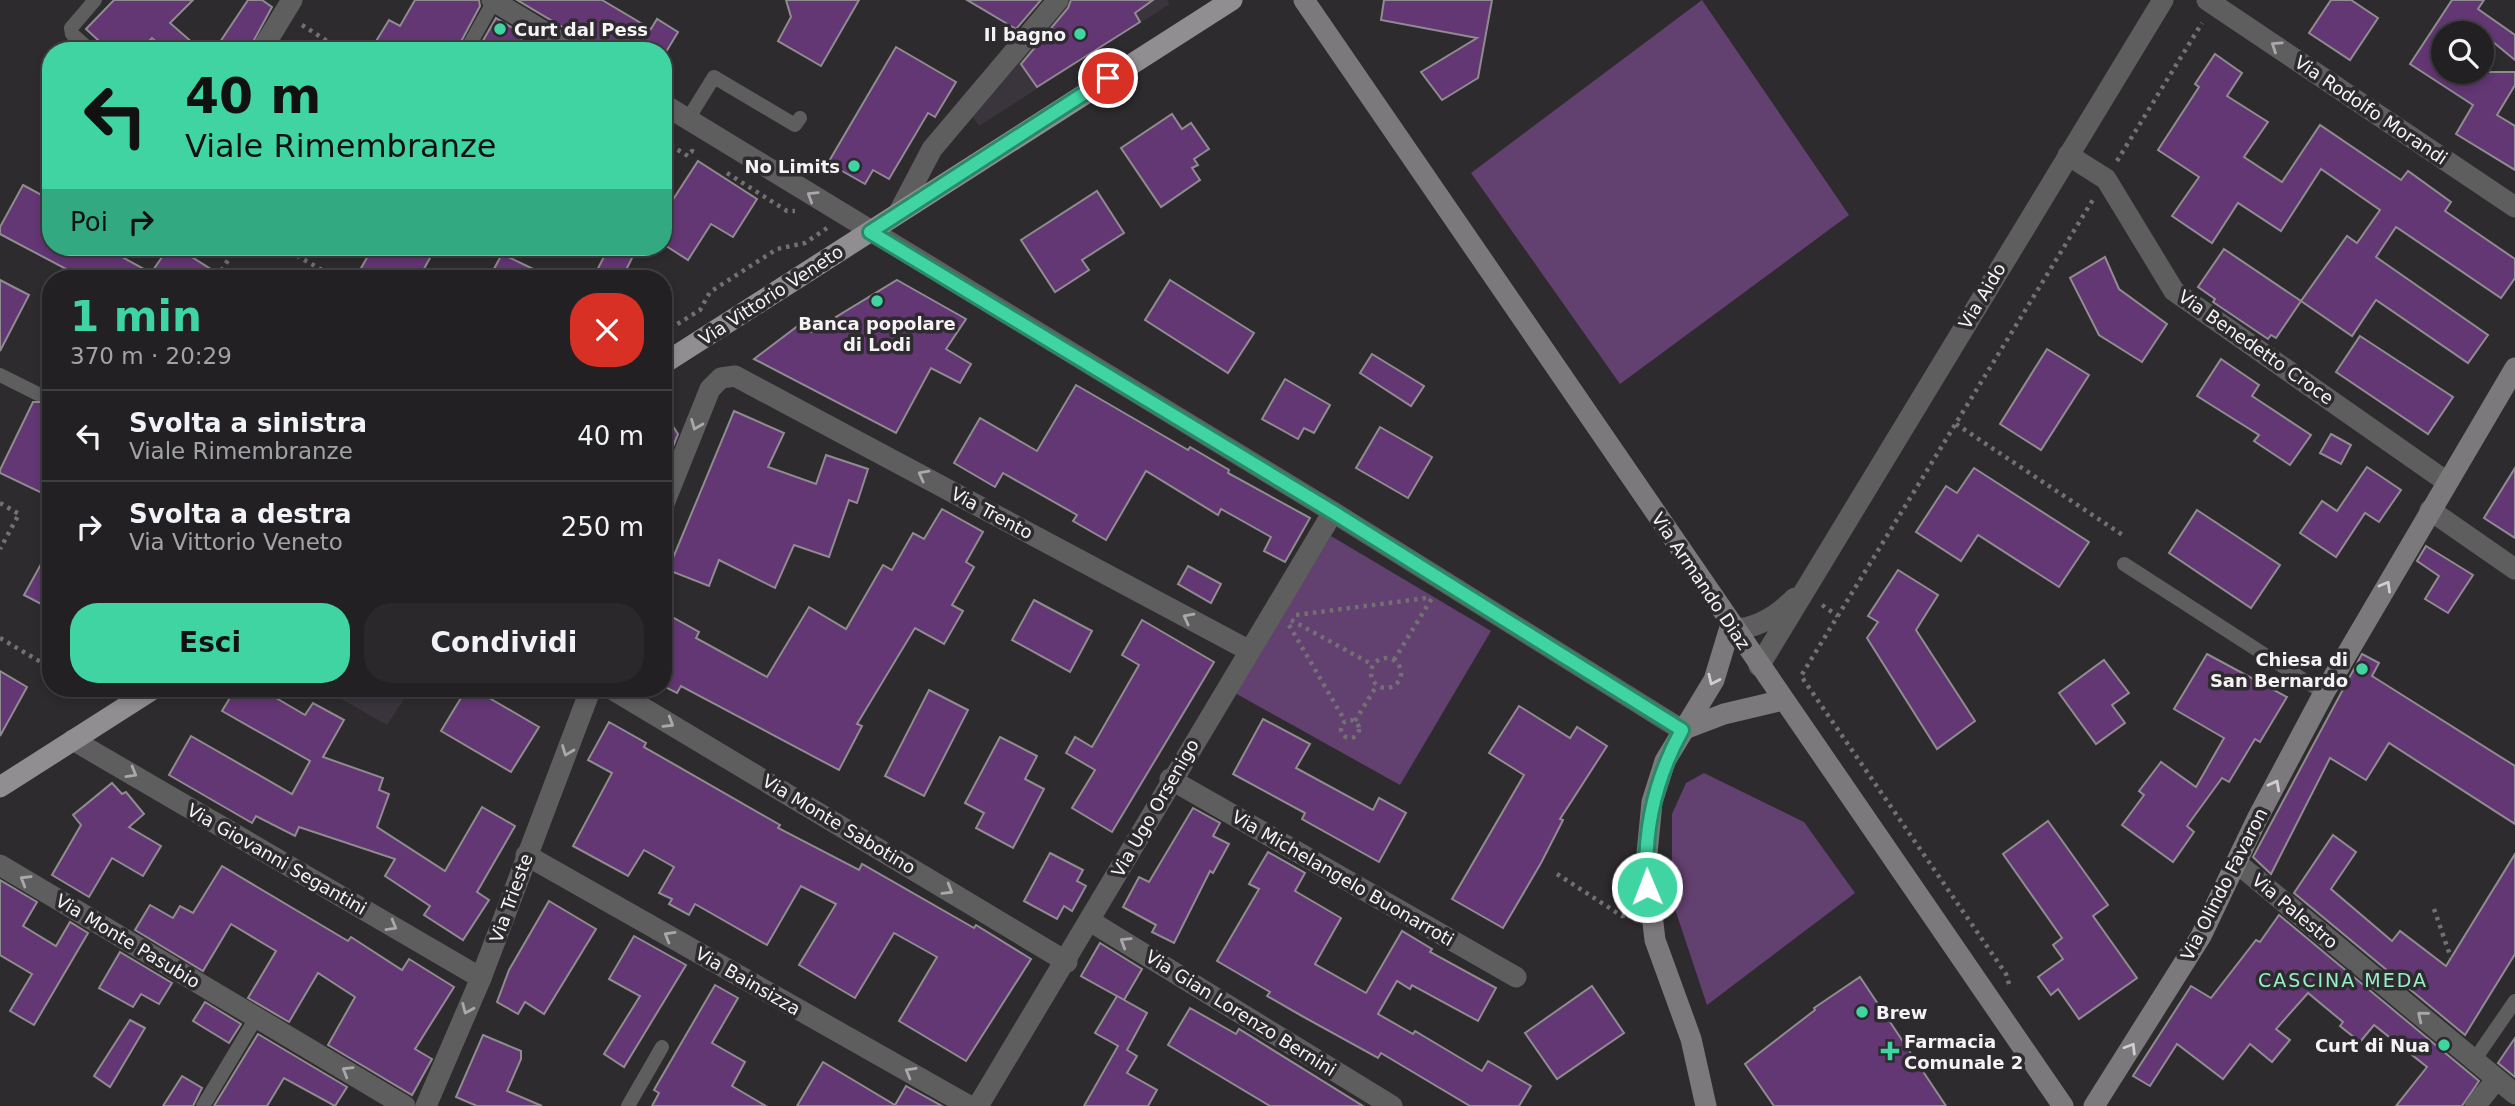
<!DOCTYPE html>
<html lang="it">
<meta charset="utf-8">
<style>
:root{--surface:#222023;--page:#2a282b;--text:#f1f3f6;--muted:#a2a3a6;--line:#3f3e41;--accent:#3fd4a2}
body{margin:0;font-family:"DejaVu Sans",sans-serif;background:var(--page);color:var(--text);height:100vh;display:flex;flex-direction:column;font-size:26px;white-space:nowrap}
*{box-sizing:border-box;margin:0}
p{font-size:23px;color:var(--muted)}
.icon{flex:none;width:38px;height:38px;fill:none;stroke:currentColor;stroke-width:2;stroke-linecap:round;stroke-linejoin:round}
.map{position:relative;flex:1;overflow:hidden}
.details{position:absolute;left:42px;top:270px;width:630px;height:427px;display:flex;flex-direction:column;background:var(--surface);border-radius:28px;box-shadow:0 4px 10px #0003,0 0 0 2px var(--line)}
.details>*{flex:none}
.banner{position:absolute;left:42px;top:42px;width:630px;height:214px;border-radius:28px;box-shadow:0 4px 10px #0003,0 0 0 2px var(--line);background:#3fd4a2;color:#111;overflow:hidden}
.tools{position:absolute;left:2431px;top:21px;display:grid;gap:14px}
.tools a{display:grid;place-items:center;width:63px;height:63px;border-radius:50%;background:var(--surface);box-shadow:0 4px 10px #0003,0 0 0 2px var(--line);font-size:35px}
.pin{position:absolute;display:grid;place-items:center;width:60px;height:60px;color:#fff;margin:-30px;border:4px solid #fff;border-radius:50%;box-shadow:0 2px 7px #0007}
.me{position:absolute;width:77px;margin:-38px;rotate:359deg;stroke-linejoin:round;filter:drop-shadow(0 0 5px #0008)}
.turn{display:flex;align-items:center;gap:24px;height:147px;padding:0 28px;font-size:32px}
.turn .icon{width:91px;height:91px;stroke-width:2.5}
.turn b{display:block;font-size:49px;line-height:60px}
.then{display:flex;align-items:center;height:66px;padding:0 28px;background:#0003;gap:14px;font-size:26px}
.round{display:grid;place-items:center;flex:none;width:74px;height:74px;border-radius:28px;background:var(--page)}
.head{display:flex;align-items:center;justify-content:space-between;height:119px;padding:0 28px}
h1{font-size:42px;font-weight:700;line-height:52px;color:var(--accent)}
.primary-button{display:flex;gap:14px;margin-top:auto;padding:14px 28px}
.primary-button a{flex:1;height:80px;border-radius:28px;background:var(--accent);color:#111;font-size:28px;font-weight:700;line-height:80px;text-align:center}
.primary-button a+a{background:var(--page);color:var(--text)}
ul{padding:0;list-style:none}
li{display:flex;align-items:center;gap:21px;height:91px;padding:0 28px;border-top:2px solid var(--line)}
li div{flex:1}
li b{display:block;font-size:26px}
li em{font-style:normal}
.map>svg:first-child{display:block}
.built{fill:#3a343d}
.green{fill:#62406f}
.building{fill:#633674;stroke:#8f8c90;stroke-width:2}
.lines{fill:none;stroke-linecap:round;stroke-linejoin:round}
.path{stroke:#737073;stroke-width:4.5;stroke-dasharray:3.5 5;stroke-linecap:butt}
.lane{stroke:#5f5e5f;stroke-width:14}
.street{stroke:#5f5e5f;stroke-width:21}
.secondary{stroke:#7b797c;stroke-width:21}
.primary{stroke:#918e92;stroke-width:21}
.oneway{stroke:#aaa8aa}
.oneway2{stroke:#d0ced1}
.route-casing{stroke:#298a69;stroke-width:18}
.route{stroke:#3fd4a2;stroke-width:12}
.poi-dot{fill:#3fd4a2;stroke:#2e2b2f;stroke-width:2.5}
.labels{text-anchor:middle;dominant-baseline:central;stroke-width:7;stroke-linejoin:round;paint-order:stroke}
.poi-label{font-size:18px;font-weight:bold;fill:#f5f3f5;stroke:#2e2b2f;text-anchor:end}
.street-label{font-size:18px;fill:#f5f3f5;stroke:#2e2b2f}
.neighbourhood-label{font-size:19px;letter-spacing:2px;fill:#97efca;stroke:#2e2b2f}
</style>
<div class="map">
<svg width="2515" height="1106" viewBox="0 0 2515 1106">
<rect width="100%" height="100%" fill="#2e2b2f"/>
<g class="built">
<path d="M1063 0H1167L1170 4 979 126 969 112Z"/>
<path d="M322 688H411L387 725Z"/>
</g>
<g class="green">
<path d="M1702 0 1849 215 1620 384 1471 173Z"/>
<path d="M1331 536 1491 631 1400 785 1235 693Z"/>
<path d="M1704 773 1804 822 1855 893 1707 1005 1672 900V814L1686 783Z"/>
</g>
<g class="building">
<path d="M114 0H193L170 23 202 51H167L152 38 139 51H110L86 29Z"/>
<path d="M248 0H262L272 7 248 51H214Z"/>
<path d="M415 0H479L480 6 456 51H370L389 20 400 26Z"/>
<path d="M517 0H602L651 29 657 19 678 32 663 57V51H603Z"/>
<path d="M786 0H859L821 66 778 41 791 17Z"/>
<path d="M967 0H1041L1016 29Z"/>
<path d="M1071 0H1153L1135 13 1140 22 1037 87 1021 64 1068 8Z"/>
<path d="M1384 0H1492L1478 78 1442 100 1421 72 1477 38 1381 20Z"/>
<path d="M2331 0H2351L2378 18 2350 60 2309 33Z"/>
<path d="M2452 0H2484L2478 9 2515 35V60L2482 33H2443V72H2515V85L2497 115 2515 126V170L2456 134 2473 105 2410 64Z"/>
<path d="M496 18 524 35 516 51H477Z"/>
<path d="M896 47 956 82 935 117 928 113 889 179 873 170 865 184 828 163Z"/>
<path d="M2215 54 2242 73 2227 96 2268 122 2244 157 2282 182 2320 125 2401 180 2408 171 2451 202 2445 211 2515 259V278L2501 298 2396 227 2376 257 2488 335 2468 363 2376 300 2352 336 2301 301 2347 236 2357 243 2380 210 2321 169 2281 231 2238 203 2212 243 2172 216 2199 177 2158 150 2199 87 2195 84Z"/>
<path d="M1172 114 1182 129 1191 123 1209 149 1194 159 1198 165 1192 168 1200 180 1161 207 1121 148Z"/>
<path d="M698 161 757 199 733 237 711 224 688 260 663 244V215Z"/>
<path d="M23 185 51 200V247H104L151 273 169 247H176L225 278H83L0 234V227Z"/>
<path d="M1097 191 1124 233 1082 260 1089 270 1055 292 1021 240Z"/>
<path d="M373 247H436L419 278H374L360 270Z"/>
<path d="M609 247H618L634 254 622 278H593Z"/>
<path d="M2224 249 2301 301 2276 338 2271 335 2268 339 2213 302 2215 299 2198 287Z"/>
<path d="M502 254 552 278H489Z"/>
<path d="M2105 257 2119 289 2167 324 2142 362 2099 335 2070 278Z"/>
<path d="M0 280 29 295 0 351Z"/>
<path d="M897 280 966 319 946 349 971 364 960 383 931 368 896 433 754 359 799 325 811 332Z"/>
<path d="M1170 280 1254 333 1228 373 1145 320Z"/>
<path d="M2360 336 2453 397 2428 434 2336 372Z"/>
<path d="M2047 349 2089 375 2041 450 2000 424Z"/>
<path d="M1372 354 1424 386 1411 406 1360 373Z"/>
<path d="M2221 359 2259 385 2252 396 2311 435 2290 465 2254 441 2259 435 2197 396Z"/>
<path d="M51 367V480L44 494 0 473V470L33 402H43L47 398 46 389 42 385Z"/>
<path d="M1285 379 1330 405 1314 433 1304 428 1298 439 1262 419Z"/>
<path d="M1076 385 1188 450 1190 447 1229 470 1228 473 1310 518 1285 562 1264 551 1271 537 1221 509 1218 515 1146 471 1106 540 1073 521 1077 515 1003 473 995 487 954 463 980 418 1037 451Z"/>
<path d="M663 411 678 434 668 459 663 462Z"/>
<path d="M734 411 784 433 768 467 816 484 826 455 868 469 857 503 849 500 829 557 794 545 775 588 719 560 709 586 668 570Z"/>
<path d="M1380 427 1432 457 1408 498 1356 468Z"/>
<path d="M2331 434 2351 445 2341 464 2320 453Z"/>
<path d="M2367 467 2401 490 2379 522 2365 513 2336 557 2300 533 2322 501 2337 511Z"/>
<path d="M1974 468 2089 542 2059 587 1978 535 1961 561 1916 532 1946 486 1957 493Z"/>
<path d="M2515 468V538L2484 518Z"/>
<path d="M942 509 983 532 966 562 974 567 952 605 963 611 944 644 915 628 857 724 862 726 839 770 681 686 677 693 663 686V612L699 632 696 638 767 677 809 607 846 629 883 565 892 570 913 533 924 539Z"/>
<path d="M2197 510 2280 565 2251 608 2169 553Z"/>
<path d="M51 546V609L24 595Z"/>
<path d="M2426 546 2473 575 2448 613 2425 599 2439 576 2417 561Z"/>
<path d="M1188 566 1221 584 1211 603 1178 584Z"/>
<path d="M1898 570 1938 595 1916 630 1975 721 1937 749 1867 638 1878 622 1868 616Z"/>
<path d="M1034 600 1092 631 1070 672 1012 640Z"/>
<path d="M1142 620 1214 662 1112 832 1072 808 1095 770 1066 753 1075 737 1092 747 1139 665 1122 655Z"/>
<path d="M2207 654 2287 697 2260 742 2255 739 2229 782 2222 778 2187 826 2194 832 2173 862 2122 825 2144 795 2139 791 2161 762 2196 787 2224 738 2174 709Z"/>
<path d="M2362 654 2379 663 2372 676 2515 766V824L2389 743 2366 780 2330 758 2271 874 2253 857Z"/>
<path d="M2104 660 2129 693 2112 705 2125 723 2096 744 2059 693Z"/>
<path d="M0 671 27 687 0 736Z"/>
<path d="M236 688H259L305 715 313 703 344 720 323 757 383 778 379 790 389 794 377 827 445 871 482 807 515 826 477 892 489 900 463 940 424 915 430 906 385 876 395 859 299 827 295 836 256 816 252 823 169 775 191 736 292 794 310 761 222 711Z"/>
<path d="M467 688H472L539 727 511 772 441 731Z"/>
<path d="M929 690 968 710 924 796 885 776Z"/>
<path d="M1519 706 1570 738 1577 727 1607 746 1560 819 1563 820 1541 863 1503 928 1452 899 1524 775 1489 753Z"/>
<path d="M1263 719 1310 744 1296 768 1373 810 1379 798 1406 813 1379 862 1302 819 1305 813 1233 774Z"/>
<path d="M609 722 646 743 644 747 780 825 778 828 859 870 862 864 974 928 976 925 1031 959 966 1061 899 1021 937 957 894 933 855 998 799 965 836 904 801 886 767 945 695 904 689 915 669 904 672 899 659 893 674 867 644 850 628 876 573 846 612 773 588 760Z"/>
<path d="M1000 737 1037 756 1025 779 1044 789 1013 848 976 828 984 813 965 803Z"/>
<path d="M112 783 122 794 126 792 144 814 129 827 161 846 143 876 112 858 89 897 52 875 81 825 73 815Z"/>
<path d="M1193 808 1220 823 1213 836 1229 844 1213 873 1210 871 1174 943 1152 932 1156 925 1123 907 1139 877 1149 882Z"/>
<path d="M2048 821 2108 905 2093 916 2137 978 2079 1019 2058 989 2051 995 2038 977 2063 959 2053 945 2062 938 2003 854Z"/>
<path d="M2333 835 2356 852 2331 889 2392 941 2400 931 2446 966 2515 854V954L2465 1035 2294 893Z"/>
<path d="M1268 852 1305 873 1295 891 1341 918 1315 964 1366 993 1402 931 1432 949 1430 952 1496 988 1478 1021 1412 985 1410 989 1397 981 1378 1014 1413 1034 1415 1031 1482 1071 1488 1061 1531 1086 1519 1106H1470L1381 1053 1378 1058 1302 1016 1267 996 1270 992 1217 961 1259 889 1249 884Z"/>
<path d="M1050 853 1083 870 1077 881 1086 886 1072 911 1064 906 1057 919 1024 901Z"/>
<path d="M222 866 348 941 351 937 402 970 409 959 454 987 415 1049 432 1059 412 1095 328 1045 355 997 318 973 289 1022 248 998 276 951 231 924 203 971 135 930 150 905 173 918 180 906 193 913Z"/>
<path d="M0 880 37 902 23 926 56 946 70 922 88 933 34 1025 10 1011 32 974 0 955Z"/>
<path d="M549 901 596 929 544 1014 525 1002 518 1014 497 1002 509 970Z"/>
<path d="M2279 915 2479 1081 2462 1106H2396L2427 1067 2374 1025 2360 1042 2340 1026 2343 1022 2308 993 2276 1029 2290 1040 2272 1062 2250 1044 2223 1079 2177 1044 2150 1086 2133 1076 2191 986 2211 998 2256 940 2260 942Z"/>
<path d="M634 936 686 965 624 1067 604 1054 640 996 609 979Z"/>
<path d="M1100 943 1142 969 1124 1000 1081 976Z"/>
<path d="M120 952 172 983 159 1004 141 994 133 1007 99 988Z"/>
<path d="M1860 977 1946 1106H1774L1745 1064 1815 1010 1814 1008Z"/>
<path d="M715 985 738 998 712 1043 745 1062 732 1086 766 1106H652L659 1093 654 1090Z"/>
<path d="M1592 986 1624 1033 1557 1079 1525 1033Z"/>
<path d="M1117 996 1147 1013 1127 1050 1137 1056 1127 1073 1157 1090 1148 1106H1084L1118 1046 1095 1033Z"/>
<path d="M205 1002 241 1024 229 1043 193 1021Z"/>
<path d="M1190 1008 1236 1034 1239 1029 1363 1106H1270L1168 1045Z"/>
<path d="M130 1020 145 1028 110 1087 94 1076Z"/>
<path d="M258 1034 347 1087 335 1106 284 1078 267 1106H214Z"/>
<path d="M483 1035 521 1051V1059L507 1091 542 1106H477L456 1097Z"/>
<path d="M2515 1038V1077L2498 1063Z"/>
<path d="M823 1062 895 1105 906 1086 942 1106H797Z"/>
<path d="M182 1076 202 1088 193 1106H163Z"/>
</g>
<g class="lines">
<g class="path">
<path d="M302 25 343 51"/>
<path d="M663 141 688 156 692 151 696 153"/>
<path d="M2117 161 2202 23"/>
<path d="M727 173 787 211H795"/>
<path d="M282 247 336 278"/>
<path d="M217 278 236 247"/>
<path d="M663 333 700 310 710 292 777 249 805 243 827 228"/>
<path d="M1956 424 2124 536"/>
<path d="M0 503 19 514 0 549"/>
<path d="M1822 605 1838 616"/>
<path d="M1296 615 1427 598"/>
<path d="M1291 620 1373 665"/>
<path d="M1289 625 1345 721"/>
<path d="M0 638 51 668"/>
<circle cx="1386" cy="673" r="15"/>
<path d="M1394 660 1432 598"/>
<path d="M84 688 98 696"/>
<circle cx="1350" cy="729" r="9"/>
<path d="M1355 721 1377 685"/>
<path d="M1557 874 1622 916 1631 914"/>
<path d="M2434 909 2451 958"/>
<path d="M2009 984 2006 974 1801 676 2094 198"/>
</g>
<g class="lane">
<path d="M91 51 72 34 71 28 95 0"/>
<path d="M466 51 494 1"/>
<path d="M688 119 714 77 795 125 800 118"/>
<path d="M0 375 38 394"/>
<path d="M2124 564 2324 693"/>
<path d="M2475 1059 2515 1001"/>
<path d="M203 1106 256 1018"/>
<path d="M628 1106 662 1047"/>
</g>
<g class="street">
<path d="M492 0 576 51"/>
<path d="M2207 0 2515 207"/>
<path d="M261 51 292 0"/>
<path d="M663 104 1333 512 1682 730"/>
<path d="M2068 155 2106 179 2174 291 2447 482"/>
<path d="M899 212 932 149 1058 0"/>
<path d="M663 506 710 389 721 378 735 376 1248 650"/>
<path d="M2430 510 2515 569"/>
<path d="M1731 624 1739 629C1762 626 1778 614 1795 598"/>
<path d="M1759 666 2163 0"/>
<path d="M610 688 1067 962"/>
<path d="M73 740 481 978"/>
<path d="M1170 779 1516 977"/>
<path d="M526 855 969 1106"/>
<path d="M2237 863 2515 1094"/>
<path d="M0 865 405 1106"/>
<path d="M1090 921 1392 1106"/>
<path d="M426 1106 481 978 591 688"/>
<path d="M978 1106 1333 512"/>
<path d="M2475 1106 2496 1080"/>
</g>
<g class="secondary">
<path d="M1304 0 2063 1106"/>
<path d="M1682 730 1724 714 1783 700"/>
<path d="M1706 1106 1691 1039 1655 940 1646 864 1652 802 1665 761 1714 680 1731 624"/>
<path d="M2094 1106 2201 936 2257 819 2324 693 2515 368"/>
</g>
<g class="primary">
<path d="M663 364 1232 0"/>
<path d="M0 787 155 688"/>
</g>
</g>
<defs><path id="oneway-chevron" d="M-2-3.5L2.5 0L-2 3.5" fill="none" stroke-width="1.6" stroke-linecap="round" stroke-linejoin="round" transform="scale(1.75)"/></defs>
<g class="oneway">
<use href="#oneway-chevron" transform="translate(2276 46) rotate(-146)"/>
<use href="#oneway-chevron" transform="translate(812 196) rotate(-148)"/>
<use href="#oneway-chevron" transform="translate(696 425) rotate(112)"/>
<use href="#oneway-chevron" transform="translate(923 475) rotate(-152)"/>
<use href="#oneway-chevron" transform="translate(1188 618) rotate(-152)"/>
<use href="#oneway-chevron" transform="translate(669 723) rotate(31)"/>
<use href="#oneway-chevron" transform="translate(567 751) rotate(111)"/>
<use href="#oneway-chevron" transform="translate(132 773) rotate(30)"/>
<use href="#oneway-chevron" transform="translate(25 880) rotate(-149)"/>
<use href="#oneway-chevron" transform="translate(948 890) rotate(31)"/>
<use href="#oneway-chevron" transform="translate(392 926) rotate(30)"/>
<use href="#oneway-chevron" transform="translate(669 936) rotate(-150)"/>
<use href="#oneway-chevron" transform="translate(1125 942) rotate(-148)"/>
<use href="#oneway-chevron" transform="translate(467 1009) rotate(113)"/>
<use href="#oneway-chevron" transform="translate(2422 1016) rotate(-141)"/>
<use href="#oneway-chevron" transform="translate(347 1071) rotate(-149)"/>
<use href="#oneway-chevron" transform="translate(910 1072) rotate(-150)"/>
</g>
<g class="oneway2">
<use href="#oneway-chevron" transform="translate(2386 586) rotate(-60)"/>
<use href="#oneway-chevron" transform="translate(1713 680) rotate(115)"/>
<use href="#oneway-chevron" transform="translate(2275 785) rotate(-62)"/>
<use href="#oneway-chevron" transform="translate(2131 1048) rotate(-58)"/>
</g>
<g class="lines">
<defs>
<path id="route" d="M1108 78 870 232 1333 512 1682 730C1655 779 1643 831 1647 887"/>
</defs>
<use href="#route" class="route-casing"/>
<use href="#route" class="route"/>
</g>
<g class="poi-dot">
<circle cx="500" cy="29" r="7"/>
<circle cx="1080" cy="34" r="7"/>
<circle cx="854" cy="166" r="7"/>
<circle cx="877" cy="301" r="7"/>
<circle cx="2362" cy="669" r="7"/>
<circle cx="1862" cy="1012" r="7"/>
<circle cx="2444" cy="1045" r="7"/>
<path d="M1886.5 1040.5h7v7h7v7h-7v7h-7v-7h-7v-7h7z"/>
</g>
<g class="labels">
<g class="poi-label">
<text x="514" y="29" text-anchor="start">Curt dal Pess</text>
<text x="1066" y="34">Il bagno</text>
<text x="840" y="166">No Limits</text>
<text x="877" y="323" text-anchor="middle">Banca popolare<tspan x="877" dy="21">di Lodi</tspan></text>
<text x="2348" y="659">Chiesa di<tspan x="2348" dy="21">San Bernardo</tspan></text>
<text x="1876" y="1012" text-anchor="start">Brew</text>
<text x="1904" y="1041" text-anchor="start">Farmacia<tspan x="1904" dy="21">Comunale 2</tspan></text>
<text x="2430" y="1045">Curt di Nua</text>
</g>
<g class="street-label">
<text transform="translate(2371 110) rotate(34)">Via Rodolfo Morandi</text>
<text transform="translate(771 295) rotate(-33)">Via Vittorio Veneto</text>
<text transform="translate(1982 296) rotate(-59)">Via Aido</text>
<text transform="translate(2256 347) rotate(35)">Via Benedetto Croce</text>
<text transform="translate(992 513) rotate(28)">Via Trento</text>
<text transform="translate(1701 581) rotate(56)">Via Armando Diaz</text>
<text transform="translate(1155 808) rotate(-60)">Via Ugo Orsenigo</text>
<text transform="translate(839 824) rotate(31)">Via Monte Sabotino</text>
<text transform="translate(277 859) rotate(30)">Via Giovanni Segantini</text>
<text transform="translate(1343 878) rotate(30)">Via Michelangelo Buonarroti</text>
<text transform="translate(2224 884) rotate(-63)">Via Olindo Favaron</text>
<text transform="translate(511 898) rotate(-70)">Via Trieste</text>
<text transform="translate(2295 911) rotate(40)">Via Palestro</text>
<text transform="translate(128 941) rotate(31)">Via Monte Pasubio</text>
<text transform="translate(748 981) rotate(30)">Via Bainsizza</text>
<text transform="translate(1241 1013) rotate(32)">Via Gian Lorenzo Bernini</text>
</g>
<g class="neighbourhood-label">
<text x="2343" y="980">CASCINA MEDA</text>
</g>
</g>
</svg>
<div class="tools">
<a><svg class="icon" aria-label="search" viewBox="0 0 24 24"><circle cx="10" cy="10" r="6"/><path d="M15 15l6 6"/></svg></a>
</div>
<div class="pin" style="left:1108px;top:78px;background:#d93025"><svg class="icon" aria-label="arrive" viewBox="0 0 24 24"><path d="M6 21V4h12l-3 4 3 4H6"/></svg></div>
<svg class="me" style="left:1647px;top:887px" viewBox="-20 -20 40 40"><circle r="17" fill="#3fd4a2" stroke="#fff" stroke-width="3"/><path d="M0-11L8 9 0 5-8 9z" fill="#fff"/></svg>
<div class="banner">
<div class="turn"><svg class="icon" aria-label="left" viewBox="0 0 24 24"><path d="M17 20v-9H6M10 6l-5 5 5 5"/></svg><div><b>40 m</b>Viale Rimembranze</div></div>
<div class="then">Poi<svg class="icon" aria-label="right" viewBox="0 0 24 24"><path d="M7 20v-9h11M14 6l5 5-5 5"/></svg></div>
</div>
<section class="details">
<div class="head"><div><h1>1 min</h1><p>370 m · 20:29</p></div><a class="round" style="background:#d93025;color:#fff"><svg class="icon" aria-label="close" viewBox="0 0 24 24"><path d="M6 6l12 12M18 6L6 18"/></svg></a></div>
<ul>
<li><svg class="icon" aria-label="left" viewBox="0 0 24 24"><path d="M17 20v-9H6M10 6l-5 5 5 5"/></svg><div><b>Svolta a sinistra</b><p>Viale Rimembranze</p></div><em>40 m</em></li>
<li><svg class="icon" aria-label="right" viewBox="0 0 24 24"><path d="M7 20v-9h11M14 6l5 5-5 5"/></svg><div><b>Svolta a destra</b><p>Via Vittorio Veneto</p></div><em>250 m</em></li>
</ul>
<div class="primary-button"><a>Esci</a><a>Condividi</a></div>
</section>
</div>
